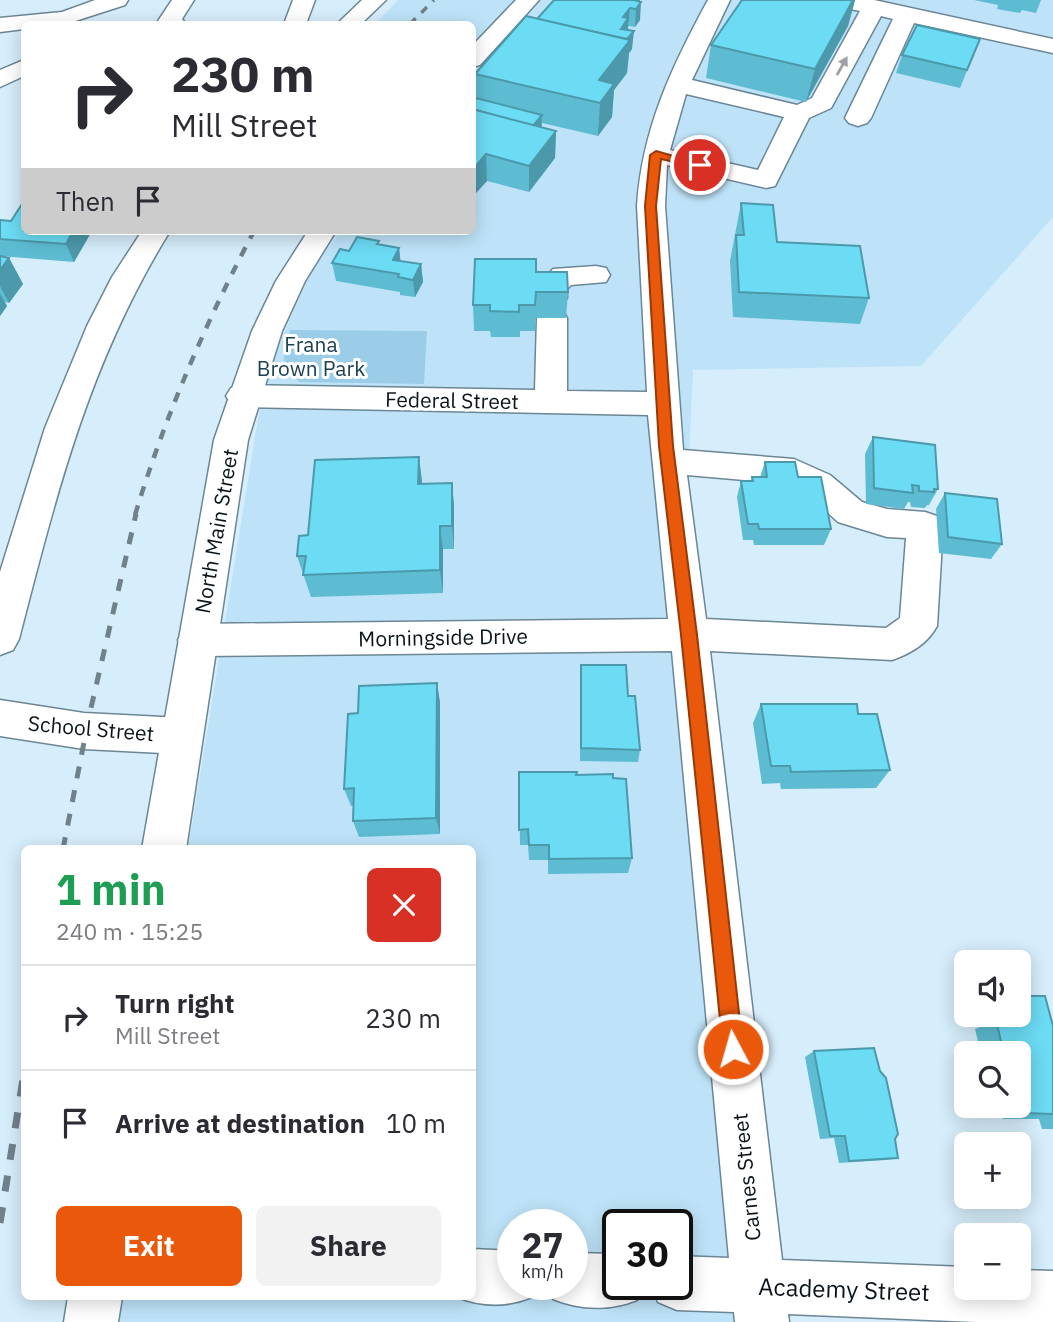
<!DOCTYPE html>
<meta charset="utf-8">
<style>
:root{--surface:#fff;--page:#f2f2f3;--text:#2b2b33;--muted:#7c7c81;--line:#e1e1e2;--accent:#ea580c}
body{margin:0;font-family:"IBM Plex Sans",sans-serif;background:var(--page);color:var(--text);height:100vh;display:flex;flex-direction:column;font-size:26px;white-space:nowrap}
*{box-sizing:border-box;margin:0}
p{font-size:23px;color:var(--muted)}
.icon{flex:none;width:38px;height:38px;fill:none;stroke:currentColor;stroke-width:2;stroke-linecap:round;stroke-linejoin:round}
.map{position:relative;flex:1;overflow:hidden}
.side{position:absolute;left:21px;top:845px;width:455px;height:455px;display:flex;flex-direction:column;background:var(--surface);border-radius:10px;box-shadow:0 4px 18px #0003}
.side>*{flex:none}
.hud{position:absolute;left:21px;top:21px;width:455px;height:214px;border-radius:10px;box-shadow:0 4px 18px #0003;background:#fff;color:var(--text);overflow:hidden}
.fabs{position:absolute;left:954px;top:950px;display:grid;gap:14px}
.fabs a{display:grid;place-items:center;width:77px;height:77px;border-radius:10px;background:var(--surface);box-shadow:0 4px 18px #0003;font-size:35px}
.speed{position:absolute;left:497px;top:1209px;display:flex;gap:14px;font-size:35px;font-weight:700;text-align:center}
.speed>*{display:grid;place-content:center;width:91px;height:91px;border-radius:50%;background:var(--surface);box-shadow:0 4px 18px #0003;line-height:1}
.speed small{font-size:18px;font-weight:400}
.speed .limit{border:4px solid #111;border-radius:10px;background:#fff;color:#111}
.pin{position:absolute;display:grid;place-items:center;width:60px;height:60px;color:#fff;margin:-30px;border:4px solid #fff;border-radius:50%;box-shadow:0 2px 7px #0007}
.me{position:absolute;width:77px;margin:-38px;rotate:354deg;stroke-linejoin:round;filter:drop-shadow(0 0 5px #0008)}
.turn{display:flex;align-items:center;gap:24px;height:147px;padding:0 35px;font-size:32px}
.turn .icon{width:91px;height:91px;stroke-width:2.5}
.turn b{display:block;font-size:49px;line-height:60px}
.then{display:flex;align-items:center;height:66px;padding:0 35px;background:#0003;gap:14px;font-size:26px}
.round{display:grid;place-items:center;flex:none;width:74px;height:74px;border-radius:10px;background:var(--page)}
.headline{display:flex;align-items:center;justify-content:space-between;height:119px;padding:0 35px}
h1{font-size:42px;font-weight:700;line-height:52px;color:#1e9e55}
.cta{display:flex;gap:14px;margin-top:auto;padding:14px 35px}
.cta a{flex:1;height:80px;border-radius:10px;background:var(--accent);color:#fff;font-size:28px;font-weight:700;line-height:80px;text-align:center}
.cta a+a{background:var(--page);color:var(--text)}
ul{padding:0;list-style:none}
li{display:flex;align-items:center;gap:21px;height:105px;padding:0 35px;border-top:2px solid var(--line)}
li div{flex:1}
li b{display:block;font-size:26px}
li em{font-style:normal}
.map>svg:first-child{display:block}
.built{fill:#bee3f8;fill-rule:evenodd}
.green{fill:#9bcce8}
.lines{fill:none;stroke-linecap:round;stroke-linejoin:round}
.minor-casing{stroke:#6b8695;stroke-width:3}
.major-casing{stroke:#6b8695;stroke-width:3}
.minor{fill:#fff;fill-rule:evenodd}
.major{fill:#fff;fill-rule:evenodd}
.rail-far3{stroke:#71818c;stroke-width:3.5;stroke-dasharray:8 8;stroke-linecap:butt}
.rail-far2{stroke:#71818c;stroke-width:4.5;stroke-dasharray:10 10;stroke-linecap:butt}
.rail-far1{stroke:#71818c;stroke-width:5;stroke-dasharray:12 12;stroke-linecap:butt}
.rail{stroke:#71818c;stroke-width:7;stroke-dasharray:16 16;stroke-linecap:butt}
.wall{fill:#5dbcd2}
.shaded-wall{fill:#4c99ab}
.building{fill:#6cdbf4;stroke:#4c99ab;stroke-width:2}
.oneway{fill:#9da1a3}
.route{fill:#ea580c;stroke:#983908;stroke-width:2}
.labels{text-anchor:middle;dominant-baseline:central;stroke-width:6;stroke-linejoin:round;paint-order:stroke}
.park-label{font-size:21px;fill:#1b4155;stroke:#fff}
.street-label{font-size:21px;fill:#0a141a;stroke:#fff}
.near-street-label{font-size:24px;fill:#0a141a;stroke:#fff}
</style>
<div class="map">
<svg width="1053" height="1322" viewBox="0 0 1053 1322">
<rect width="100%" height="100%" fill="#d6edfb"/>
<path class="built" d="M398 0H1053V217L921 366 693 370 679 674 736 1322H118L121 1297H472V849H188L265 376 313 267 341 231H472V24H375ZM513 1225H572V1284H513ZM618 1225H677V1284H618Z"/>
<path class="green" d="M290 330 427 331 424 384 300 382C278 367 283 353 290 330Z"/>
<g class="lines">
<defs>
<g id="minor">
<path d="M95 0H128L125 5 66 24H24V29L0 32V18L62 12Z"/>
<path d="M172 0H194L182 19 186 24H156Z"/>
<path d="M293 0H315L306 24H284Z"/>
<path d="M362 0H386L361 24H337Z"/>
<path d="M708 0H730L692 80 797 105 812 98 860 11 830 5 827 0H874L1053 39V53L914 23 871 118 867 123 858 126 849 123 845 118 893 19 881 16 831 108 809 118 775 186 766 188 667 165 665 206 683 450 794 459 830 475 862 502 887 509 925 512 937 516 943 526 937 626C928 643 910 654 892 660L710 651 782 1260 966 1267V1288H1018V1270L1053 1271V1322H976L788 1314 789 1322H735L734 1312 677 1310 658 1302 651 1284H677V1256L729 1258 672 651 197 656 184 651 178 640 184 629 197 624 668 619 648 415 242 407 231 404 226 396 231 388 242 385 535 390 537 318 541 311 552 308 563 311 567 318V391L647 392 637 206C642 129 672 66 708 0ZM686 94 784 117 758 170 670 150ZM687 475 788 484 806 493 838 522 887 537 906 538 900 618 886 628 706 619Z"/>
<path d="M24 60V76L0 87V70Z"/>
<path d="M142 231H170C89 362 57 492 19 639L13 650 0 655V572L45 428 87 326 112 277Z"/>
<path d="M596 266 606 268 610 275 606 282 571 285 567 289V298L562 305 552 308 542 305 537 298V287L553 269Z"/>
<path d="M0 700 84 713 182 718 196 723 202 736 196 749 182 754 84 749 0 736Z"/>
<path d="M472 1249 513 1251V1284H537L532 1297C508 1307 482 1307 457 1297H472Z"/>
<path d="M572 1253 618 1254V1284H643L637 1300C610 1311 580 1310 553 1299L547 1284H572Z"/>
</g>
<g id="major">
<path d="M516 0H539L480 65 472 67V46Z"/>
<path d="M308 231H336L305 281 282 331 248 440 186 849H142L214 440 252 331 276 281Z"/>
<path d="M68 1297H122L118 1322H64Z"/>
</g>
</defs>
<use href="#minor" class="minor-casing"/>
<use href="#major" class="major-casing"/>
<use href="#minor" class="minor"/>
<use href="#major" class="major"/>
<path class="rail-far3" d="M410 24 434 0"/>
<path class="rail-far2" d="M135 515C165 416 206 322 254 231"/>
<path class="rail-far1" d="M63 849 90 712 136 514"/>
<path class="rail" d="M0 1223 24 1073"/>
</g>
<g class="wall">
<path d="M554 0H640V20L635 27 629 26 628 27 632 49 629 53 627 73 614 90 612 117 598 136 542 123V128L556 131 555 158 529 192 487 181 476 193 472 192V97L476 98 475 74 537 19Z"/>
<path d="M742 0H855L848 26 806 102 706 78 711 45Z"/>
<path d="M974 0H1041L1036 13 1022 10 1020 13 997 9 998 5Z"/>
<path d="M980 39 960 88 896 73 902 55Z"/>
<path d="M741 203 777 242 869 298 860 324 733 317 730 261Z"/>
<path d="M0 220 24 231H92L74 262 0 256Z"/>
<path d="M379 244 399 248 400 261 421 264 423 282 415 297 400 295V292L336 281 332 263 349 251Z"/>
<path d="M0 256 9 258 23 284 9 303 5 302 7 306 0 316Z"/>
<path d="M536 272 568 292 566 318H536L535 331H520V337H491L490 331H474L473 305Z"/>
<path d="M873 437 938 489 929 505H927L925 508 911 507 910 502H908L904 509 866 504 865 454Z"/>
<path d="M765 462 798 477 831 529 824 545H754L753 540H743L737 497 741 481H751L752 477H760Z"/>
<path d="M422 481V484L452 483 454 506V549H443V593L311 597 297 556 308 535Z"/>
<path d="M945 493 1002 544 991 559 939 553 936 509Z"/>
<path d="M581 665 628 696 640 750 638 762 580 761V679Z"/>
<path d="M437 683 440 703V834L359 837 353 821V806H351L344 789 358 713Z"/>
<path d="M761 704 858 714 890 770 876 788 781 789 780 783 762 784 753 723Z"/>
<path d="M519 772 576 775 632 858 628 873 548 874V860H529L528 845H520Z"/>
<path d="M980 1015H1018L1053 1026V1129H1042L1039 1119H1003L1000 1106H1018V1054H981L975 1029 983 1026Z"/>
<path d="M814 1051 895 1139 898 1158 886 1160 839 1163 834 1138 820 1139 805 1057Z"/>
</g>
<g class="shaded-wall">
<path d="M634 0H640V4L641 2 640 20 635 27 636 9Z"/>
<path d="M853 0H855L848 26 806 102 815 69Z"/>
<path d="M630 8 627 36 619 47 623 17Z"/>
<path d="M634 31 632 49 629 53 627 73 614 90 612 117 598 136 600 103 599 80 617 52Z"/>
<path d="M542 115 541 133 528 132Z"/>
<path d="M556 131 555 158 529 192V166Z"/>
<path d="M486 154 487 181 476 193 475 167Z"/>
<path d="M73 231H92L74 262 66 244Z"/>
<path d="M399 248 401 265 393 260Z"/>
<path d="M9 258 23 284 9 303 0 286V270Z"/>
<path d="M421 264 423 282 415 297 413 280Z"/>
<path d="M0 294 7 306 0 316Z"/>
<path d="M419 457 422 481 421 508 418 484Z"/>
<path d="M452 483 454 506V549L452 526Z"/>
<path d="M440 526 443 549V593L440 570Z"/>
<path d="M437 683 440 703V834L436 818Z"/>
</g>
<g class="building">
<path d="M554 0H634L641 2 636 9 630 8 623 17 628 18 621 29 634 31 627 39 537 19Z"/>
<path d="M742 0H853L815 69 711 45Z"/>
<path d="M526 16 630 40 599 80 614 84 600 103 475 74Z"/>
<path d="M917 25 980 39 967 70 902 55Z"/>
<path d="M472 97 542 115 533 126 472 109Z"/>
<path d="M472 109 556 131 529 166 486 154 475 167 472 166Z"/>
<path d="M741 203 773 205 777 242 860 246 869 298 739 292 736 235H744Z"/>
<path d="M22 204H24V231H73L66 244 0 239V220L11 221Z"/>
<path d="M357 237 379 241 377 244 399 248 393 260 421 264 413 280 398 277 399 274 332 263 340 249 349 251Z"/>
<path d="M0 256 9 258 0 270Z"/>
<path d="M475 259H536V272H567L568 292H536L535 305H519V312L490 311V305H473Z"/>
<path d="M873 437 935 445 938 489H934V492L919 491V486L912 485 913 493 874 488Z"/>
<path d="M419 457 418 484 452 483V526H440V570L303 575 306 556H297L299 536 308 535 315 460Z"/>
<path d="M765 462H795L798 477H821L831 529H759L758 524H748L741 481H753L752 477H767Z"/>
<path d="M945 493 997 499 1002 544 948 537Z"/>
<path d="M581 665H626L628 696H635L640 750 581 748Z"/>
<path d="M437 683 436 818 353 821 354 788 344 789 348 714 358 713 359 686Z"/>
<path d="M761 704H857L858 714H877L890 770 791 772 790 766H771Z"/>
<path d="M519 772H577L576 775 613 774V778L626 779 632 858 549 859V845H529L528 829 519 830Z"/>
<path d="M1018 996H1045L1053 1026V1114L1025 1113 1018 1085V1054H1004L996 1020H1004L1003 1015H1018Z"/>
<path d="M874 1048 880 1071 886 1078 898 1134 895 1139 898 1158 849 1161 845 1136H830L814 1051Z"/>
</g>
<defs><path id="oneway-solid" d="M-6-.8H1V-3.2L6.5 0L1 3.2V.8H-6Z" transform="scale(1.75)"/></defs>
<use class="oneway" href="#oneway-solid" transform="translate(842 66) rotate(-61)"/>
<path class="route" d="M656 151 705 165 700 168 661 159 656 206 673 446 697 635 743 1049 740 1056 733 1059 726 1056 723 1049 681 635 659 446 645 206 650 155Z"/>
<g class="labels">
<g class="park-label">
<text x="311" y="344">Frana<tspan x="311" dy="24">Brown Park</tspan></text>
</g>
<g class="street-label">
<text transform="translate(452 400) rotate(1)">Federal Street</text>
<text transform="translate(216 531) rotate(-80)">North Main Street</text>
<text transform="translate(443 637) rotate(-1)">Morningside Drive</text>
<text transform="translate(91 728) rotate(5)">School Street</text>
<text transform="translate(746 1177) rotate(-96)">Carnes Street</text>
</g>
<g class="near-street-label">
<text transform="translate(844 1289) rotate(2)">Academy Street</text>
</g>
</g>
</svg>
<div class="fabs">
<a><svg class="icon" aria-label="sound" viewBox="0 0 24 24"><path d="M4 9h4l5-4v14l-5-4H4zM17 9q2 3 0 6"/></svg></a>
<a><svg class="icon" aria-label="search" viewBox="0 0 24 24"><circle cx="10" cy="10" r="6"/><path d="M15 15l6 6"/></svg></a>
<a>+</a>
<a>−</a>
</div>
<div class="speed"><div>27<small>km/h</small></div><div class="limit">30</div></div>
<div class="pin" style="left:700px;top:165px;background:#d93025"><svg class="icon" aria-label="arrive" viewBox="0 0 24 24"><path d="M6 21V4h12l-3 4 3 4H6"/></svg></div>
<svg class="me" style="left:733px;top:1049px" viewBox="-20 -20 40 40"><circle r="17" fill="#ea580c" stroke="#fff" stroke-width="3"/><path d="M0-11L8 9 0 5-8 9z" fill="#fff"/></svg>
<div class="hud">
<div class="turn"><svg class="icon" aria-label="right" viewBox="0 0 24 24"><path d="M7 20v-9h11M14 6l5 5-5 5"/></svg><div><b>230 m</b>Mill Street</div></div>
<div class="then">Then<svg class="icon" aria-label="arrive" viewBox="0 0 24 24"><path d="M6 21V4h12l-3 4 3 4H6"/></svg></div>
</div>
<section class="side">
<div class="headline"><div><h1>1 min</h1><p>240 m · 15:25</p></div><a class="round" style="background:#d93025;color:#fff"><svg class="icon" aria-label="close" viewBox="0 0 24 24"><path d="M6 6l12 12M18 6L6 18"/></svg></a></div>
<ul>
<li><svg class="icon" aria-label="right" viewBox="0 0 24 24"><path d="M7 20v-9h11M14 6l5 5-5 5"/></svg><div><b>Turn right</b><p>Mill Street</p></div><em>230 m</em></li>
<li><svg class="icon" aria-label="arrive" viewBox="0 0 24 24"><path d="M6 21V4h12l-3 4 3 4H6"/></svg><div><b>Arrive at destination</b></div><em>10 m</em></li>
</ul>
<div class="cta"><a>Exit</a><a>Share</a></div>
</section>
</div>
